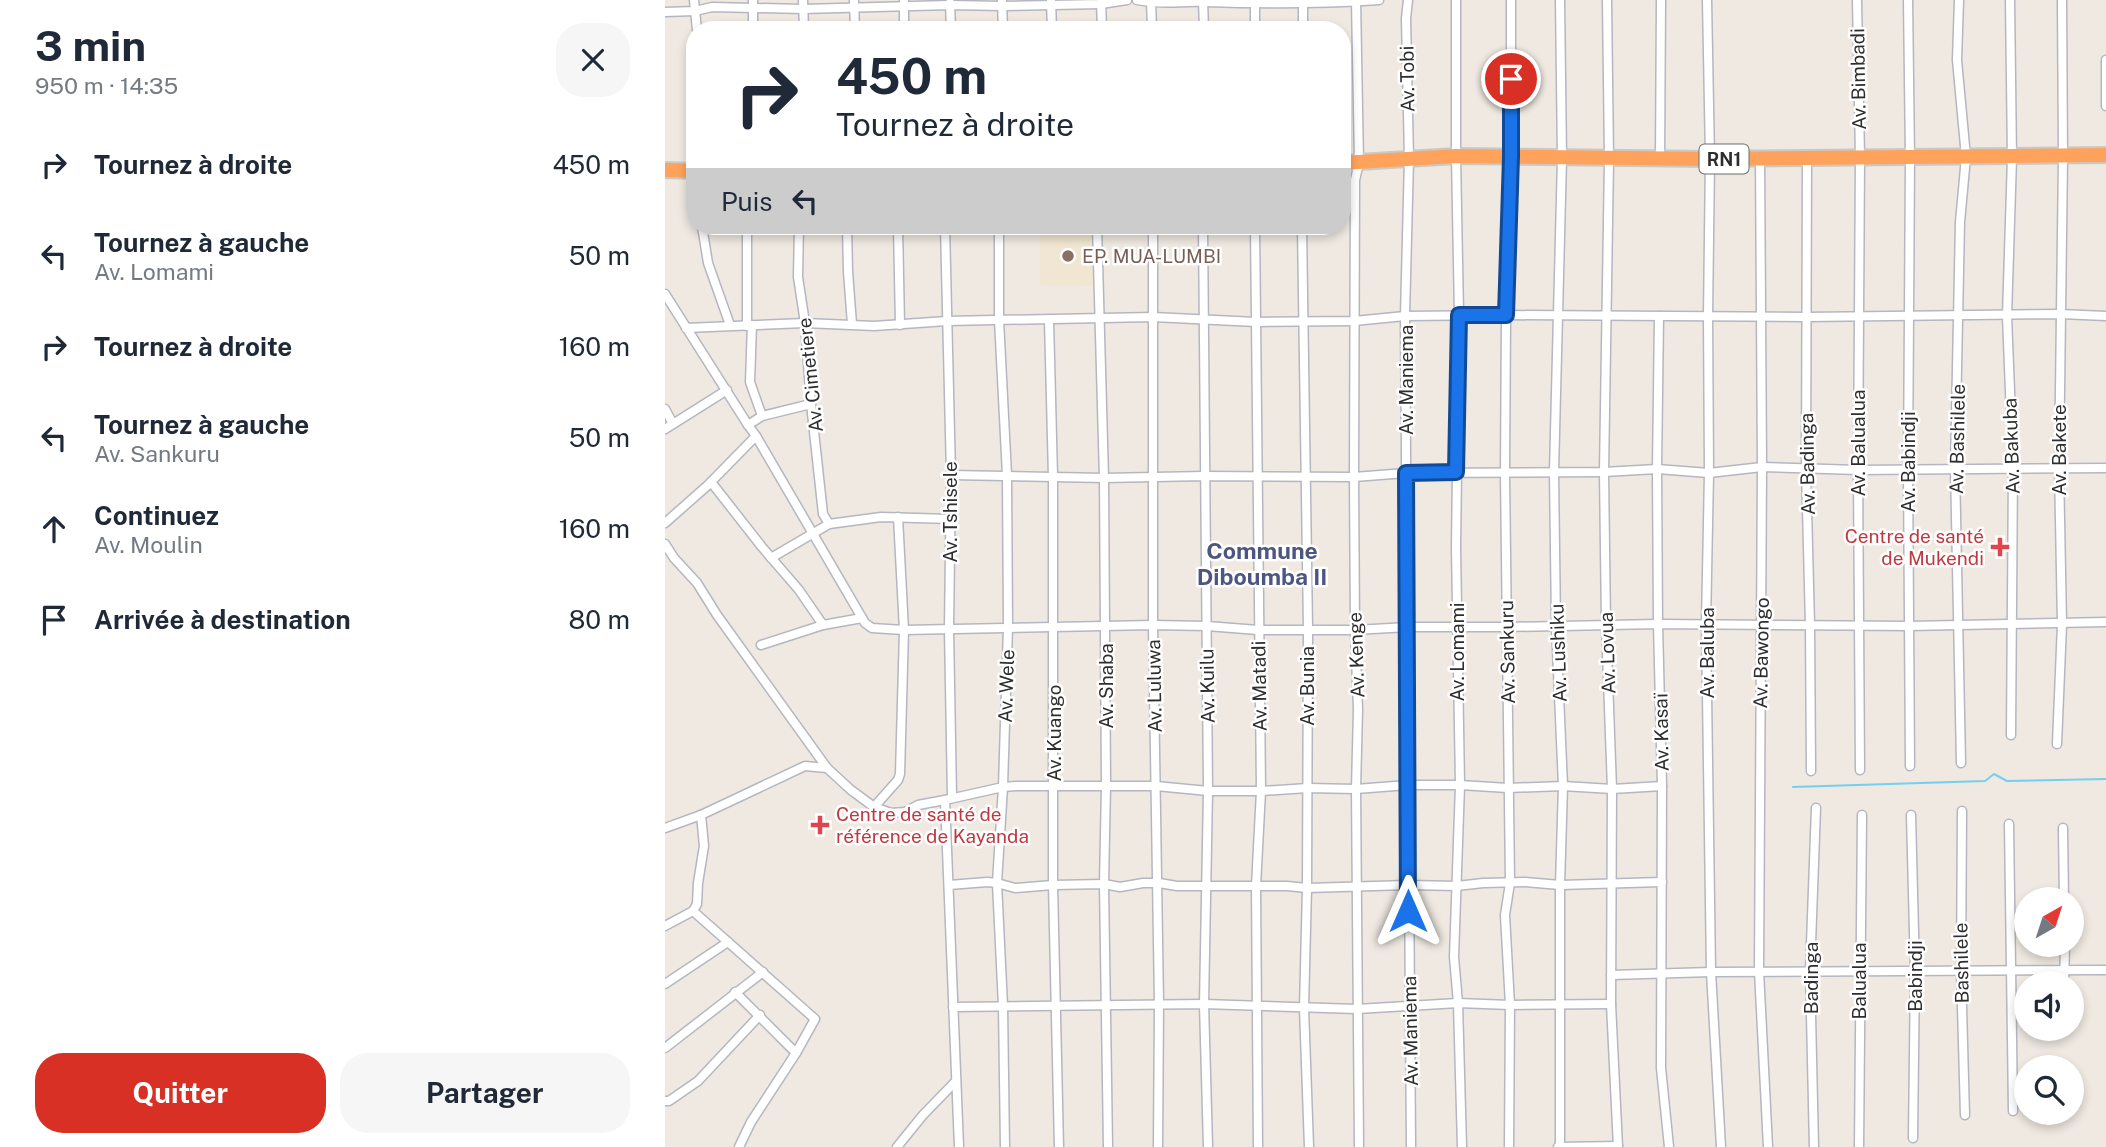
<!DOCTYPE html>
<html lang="fr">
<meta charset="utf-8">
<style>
:root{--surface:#fff;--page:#f6f6f7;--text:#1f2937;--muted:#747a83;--accent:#d93025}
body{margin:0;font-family:"Public Sans",sans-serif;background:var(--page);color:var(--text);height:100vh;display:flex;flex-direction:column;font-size:26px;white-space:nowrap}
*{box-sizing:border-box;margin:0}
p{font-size:23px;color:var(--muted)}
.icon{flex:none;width:38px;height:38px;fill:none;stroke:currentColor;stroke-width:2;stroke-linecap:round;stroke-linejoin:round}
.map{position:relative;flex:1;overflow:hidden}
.drawer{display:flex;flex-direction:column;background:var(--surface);width:665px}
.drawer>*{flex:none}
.banner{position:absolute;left:21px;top:21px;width:665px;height:214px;border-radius:28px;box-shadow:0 4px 10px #0003;background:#fff;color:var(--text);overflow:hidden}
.needle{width:46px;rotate:39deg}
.fabs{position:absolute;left:1349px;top:887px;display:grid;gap:14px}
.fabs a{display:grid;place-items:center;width:70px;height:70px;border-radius:50%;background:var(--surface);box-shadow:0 4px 10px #0003;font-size:35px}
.pin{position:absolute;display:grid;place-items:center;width:60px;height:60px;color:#fff;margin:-30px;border:4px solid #fff;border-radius:50%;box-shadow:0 2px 7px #0007}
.me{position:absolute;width:77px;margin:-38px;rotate:0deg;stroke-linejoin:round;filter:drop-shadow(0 0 5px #0008)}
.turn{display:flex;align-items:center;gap:24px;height:147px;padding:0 35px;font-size:32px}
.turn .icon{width:91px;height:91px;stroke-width:2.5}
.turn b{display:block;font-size:49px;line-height:60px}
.then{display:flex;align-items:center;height:66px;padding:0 35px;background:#0003;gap:14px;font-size:26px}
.round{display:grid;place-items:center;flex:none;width:74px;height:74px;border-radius:28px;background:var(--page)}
.head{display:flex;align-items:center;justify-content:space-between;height:119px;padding:0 35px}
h1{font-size:42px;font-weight:700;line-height:52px}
.action{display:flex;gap:14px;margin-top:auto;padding:14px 35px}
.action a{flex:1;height:80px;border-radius:28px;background:var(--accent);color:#fff;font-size:28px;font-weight:700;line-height:80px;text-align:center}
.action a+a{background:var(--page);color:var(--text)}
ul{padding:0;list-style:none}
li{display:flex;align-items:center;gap:21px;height:91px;padding:0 35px}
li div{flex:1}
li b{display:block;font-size:26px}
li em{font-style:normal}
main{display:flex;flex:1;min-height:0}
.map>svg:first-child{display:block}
.education{fill:#f0e6d1}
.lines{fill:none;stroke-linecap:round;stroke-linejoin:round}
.stream{stroke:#75cff0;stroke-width:2}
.street-casing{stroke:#b4b7c1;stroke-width:11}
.highway-casing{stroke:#c9c9c9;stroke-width:18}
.street{stroke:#fff;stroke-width:8}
.highway{stroke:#ffa35c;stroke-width:14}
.route-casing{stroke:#114b97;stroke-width:18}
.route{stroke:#1a73e8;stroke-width:12}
.education-dot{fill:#8d6e63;stroke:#fff;stroke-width:2.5}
.health-dot{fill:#e0444e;stroke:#fff;stroke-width:2.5}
.labels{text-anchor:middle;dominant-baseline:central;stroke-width:5;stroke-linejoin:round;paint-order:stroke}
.shield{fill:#fff;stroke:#6d6d6d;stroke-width:2}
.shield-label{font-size:18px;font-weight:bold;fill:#2e2e2e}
.street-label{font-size:19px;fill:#2e2e2e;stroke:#fff}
.education-label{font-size:19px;fill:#785e54;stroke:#fff;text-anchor:start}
.health-label{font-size:19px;fill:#be3a42;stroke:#fff;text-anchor:end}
.quarter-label{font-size:23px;font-weight:bold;fill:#4d5680;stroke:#fff}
</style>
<main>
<section class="drawer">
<div class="head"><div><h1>3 min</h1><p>950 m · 14:35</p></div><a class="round"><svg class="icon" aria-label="close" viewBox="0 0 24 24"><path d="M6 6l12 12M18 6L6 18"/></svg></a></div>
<ul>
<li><svg class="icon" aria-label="right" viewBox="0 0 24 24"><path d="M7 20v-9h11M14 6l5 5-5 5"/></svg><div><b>Tournez à droite</b></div><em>450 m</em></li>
<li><svg class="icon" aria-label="left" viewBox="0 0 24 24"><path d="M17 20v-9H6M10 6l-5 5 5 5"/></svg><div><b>Tournez à gauche</b><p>Av. Lomami</p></div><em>50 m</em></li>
<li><svg class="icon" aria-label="right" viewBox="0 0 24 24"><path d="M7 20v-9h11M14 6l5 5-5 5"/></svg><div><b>Tournez à droite</b></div><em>160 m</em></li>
<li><svg class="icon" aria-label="left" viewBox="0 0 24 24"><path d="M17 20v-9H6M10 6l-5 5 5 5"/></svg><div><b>Tournez à gauche</b><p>Av. Sankuru</p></div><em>50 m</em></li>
<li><svg class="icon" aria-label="ahead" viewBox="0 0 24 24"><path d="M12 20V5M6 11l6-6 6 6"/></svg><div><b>Continuez</b><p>Av. Moulin</p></div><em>160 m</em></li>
<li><svg class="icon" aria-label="arrive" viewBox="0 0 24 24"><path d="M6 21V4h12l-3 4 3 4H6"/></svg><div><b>Arrivée à destination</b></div><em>80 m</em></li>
</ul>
<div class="action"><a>Quitter</a><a>Partager</a></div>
</section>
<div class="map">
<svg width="1441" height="1147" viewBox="0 0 1441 1147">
<rect width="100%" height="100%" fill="#efe9e1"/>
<path class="education" d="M375 226H430V286L375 285Z"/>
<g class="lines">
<path class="stream" d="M1128 787 1320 781 1329 774 1342 781 1441 779"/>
<defs>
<g id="street">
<path d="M29 0 32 30"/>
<path d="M88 0V30"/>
<path d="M138 0 139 30"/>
<path d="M189 0 190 30"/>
<path d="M239 0V30"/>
<path d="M337 0 338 30"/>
<path d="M436 0 437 30"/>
<path d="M472 0C495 5 518 1 541 2 599 4 656 4 714 0"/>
<path d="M486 0 487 30"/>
<path d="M538 0 539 30"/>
<path d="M638 0V30"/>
<path d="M691 0 694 163 690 180 689 477 690 630 693 710 691 789 694 1147"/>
<path d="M743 0 741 18 744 159 740 316 746 1147"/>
<path d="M791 0V156L794 315 791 548 795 785 789 957 793 1003 797 1147"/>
<path d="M895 0 897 158 889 472 891 626 898 786 895 885V1147"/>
<path d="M942 0 944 159 939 472 941 625 947 789 946 1004 953 1147"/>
<path d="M1042 0 1045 159 1043 316 1044 473 1041 624 1046 972 1056 1147"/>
<path d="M1192 0 1195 158 1193 470 1195 770"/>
<path d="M1243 0 1245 158 1243 469 1245 766"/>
<path d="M1294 0 1292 60 1301 157 1295 222 1290 467 1296 763"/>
<path d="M1345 0 1347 158 1342 316 1348 467 1346 735"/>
<path d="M386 1 387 30"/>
<path d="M285 3 286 30"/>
<path d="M0 12 30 11 47 7 138 9 285 5 337 6 436 4 462 0"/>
<path d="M590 30V1"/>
<path d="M1441 60V106"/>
<path d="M995 158 996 0"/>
<path d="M1095 158 1097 467 1094 971 1103 1147"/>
<path d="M1142 158 1141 469 1145 625 1146 771"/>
<path d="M37 226 43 263 65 325"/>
<path d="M134 226 133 277 140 323 146 404 158 514 164 524"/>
<path d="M182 226 183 272 187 324"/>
<path d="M233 226 235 325"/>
<path d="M280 226 286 475 284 629 287 797"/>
<path d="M334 226V320L342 475 343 627 338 787 332 883 338 1006 340 1147"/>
<path d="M432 226 439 478 441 786 439 884 443 1147"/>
<path d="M488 226V625L494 1004 493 1147"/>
<path d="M538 226 543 791 539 1004 543 1147"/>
<path d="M590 226 596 791 591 886 593 1147"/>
<path d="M637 226 643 629 642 888 639 1008 644 1147"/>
<path d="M0 294 83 425 91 436 200 623 207 628 239 630 488 625 542 626 593 630H690L743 627H841L993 624 1244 626 1441 622"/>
<path d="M994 316 992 469 993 624 997 786 996 1068 1004 1147"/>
<path d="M384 320 388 477V885L394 1147"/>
<path d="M87 325 85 382 97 416"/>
<path d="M82 326V226"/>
<path d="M21 328 140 323 209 326 282 321 488 317 591 322 689 321 740 316 841 315 1141 317 1395 314 1441 316"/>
<path d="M0 409 8 424"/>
<path d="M83 425 97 416 146 404"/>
<path d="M0 429 62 390"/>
<path d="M286 475 439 478 540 476 689 477 741 473 939 472 992 469 1044 473 1097 467 1193 470 1441 468"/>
<path d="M46 482 97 547 134 590 158 625 96 645"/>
<path d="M0 523 42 486 91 436"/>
<path d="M0 544 9 558 32 583 52 615 162 768 186 790 209 807 226 813 240 812 253 805 280 800 294 1147"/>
<path d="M106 558 164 524 216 517 286 519"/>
<path d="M158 625 197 618"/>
<path d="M1392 744 1397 624 1394 468 1398 157 1397 0"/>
<path d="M280 800 338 787 351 786H491L543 791H596L643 788 691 789 743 785H795L843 788 898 786 947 789 997 786"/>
<path d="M209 807 233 780 235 774 239 630 233 517"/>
<path d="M1297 811 1296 971 1300 1115"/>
<path d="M1246 815 1250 971 1248 1138"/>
<path d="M1344 824 1348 1111"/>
<path d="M0 828 36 815 140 766 162 768"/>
<path d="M1398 828 1399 900"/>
<path d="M284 885 322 882 332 883 350 888 388 885 439 884 455 887 478 883H494L512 886H622L642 888 743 885 792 886 818 883 860 882 895 885 997 882"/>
<path d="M28 911 150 1019 131 1053 86 1122 74 1147"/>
<path d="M0 926 28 911 32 904 33 883 39 846 36 815"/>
<path d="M946 975 1046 972 1441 970"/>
<path d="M0 984 63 942"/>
<path d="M1399 984 1400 945"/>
<path d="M70 992 131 1053"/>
<path d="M288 1007 539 1004 692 1009 793 1003 845 1005 946 1004"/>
<path d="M0 1048 98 972"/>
<path d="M0 1101H4L33 1081 95 1015"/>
<path d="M232 1147 258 1115 291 1081"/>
<path d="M844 1147 845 1005 840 915 845 883 840 473 841 315 846 157V0"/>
<path d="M893 1147 953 1146"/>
<path d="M1149 1147 1145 971 1151 808"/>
<path d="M1194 1147 1197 815"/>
</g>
<g id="highway">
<path d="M677 163 791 156 1045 159 1441 155"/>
<path d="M0 170 30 171"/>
</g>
</defs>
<use href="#street" class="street-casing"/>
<use href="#highway" class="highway-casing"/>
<use href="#street" class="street"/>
<use href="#highway" class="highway"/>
</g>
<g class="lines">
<defs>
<path id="route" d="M743 911 741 473 791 472 794 315H841L846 157V79"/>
</defs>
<use href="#route" class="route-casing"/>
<use href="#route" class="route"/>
</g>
<circle class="education-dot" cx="403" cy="256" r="7"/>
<g class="health-dot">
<path d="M1331.5 536.5h7v7h7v7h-7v7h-7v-7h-7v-7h7z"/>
<path d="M151.5 814.5h7v7h7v7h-7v7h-7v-7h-7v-7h7z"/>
</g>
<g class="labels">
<rect class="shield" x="1034.5" y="144.5" width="49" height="29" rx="5"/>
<g class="shield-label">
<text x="1059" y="159">RN1</text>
</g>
<g class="street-label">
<text transform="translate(742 79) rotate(-91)">Av. Tobi</text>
<text transform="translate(1193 79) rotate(-91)">Av. Bimbadi</text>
<text transform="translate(145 375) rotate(-96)">Av. Cimetiere</text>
<text transform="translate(741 380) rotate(-90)">Av. Maniema</text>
<text transform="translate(1292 439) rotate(-89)">Av. Bashilele</text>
<text transform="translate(1193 443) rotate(-90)">Av. Balualua</text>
<text transform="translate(1346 446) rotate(-92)">Av. Bakuba</text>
<text transform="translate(1394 450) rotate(-90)">Av. Bakete</text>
<text transform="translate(1243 462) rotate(-90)">Av. Babindji</text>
<text transform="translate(1142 464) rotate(-91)">Av. Badinga</text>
<text transform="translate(285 512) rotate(-90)">Av. Tshisele</text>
<text transform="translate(792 652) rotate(-90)">Av. Lomami</text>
<text transform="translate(842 652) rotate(-91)">Av. Sankuru</text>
<text transform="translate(893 653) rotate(-92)">Av. Lushiku</text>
<text transform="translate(942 653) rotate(-92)">Av. Lovua</text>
<text transform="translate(1042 653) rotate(-90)">Av. Baluba</text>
<text transform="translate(1096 653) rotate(-89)">Av. Bawongo</text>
<text transform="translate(691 655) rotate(-92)">Av. Kenge</text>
<text transform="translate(341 686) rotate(-88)">Av. Wele</text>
<text transform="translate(441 686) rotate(-90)">Av. Shaba</text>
<text transform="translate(489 686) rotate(-91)">Av. Luluwa</text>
<text transform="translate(542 686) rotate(-91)">Av. Kuilu</text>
<text transform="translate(594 686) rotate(-91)">Av. Matadi</text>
<text transform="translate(642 686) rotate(-90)">Av. Bunia</text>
<text transform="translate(996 732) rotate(-91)">Av. Kasaï</text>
<text transform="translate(389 733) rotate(-90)">Av. Kuango</text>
<text transform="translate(1296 963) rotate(-91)">Bashilele</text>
<text transform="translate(1250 976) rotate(-90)">Babindji</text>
<text transform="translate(1146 978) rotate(-90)">Badinga</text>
<text transform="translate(1194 981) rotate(-90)">Balualua</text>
<text transform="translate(745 1031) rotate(-91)">Av. Maniema</text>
</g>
<g class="education-label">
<text x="417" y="256">EP. MUA-LUMBI</text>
</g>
<g class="health-label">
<text x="1319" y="536">Centre de santé<tspan x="1319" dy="22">de Mukendi</tspan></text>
<text x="171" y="814" text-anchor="start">Centre de santé de<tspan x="171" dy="22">référence de Kayanda</tspan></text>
</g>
<g class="quarter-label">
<text x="597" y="550">Commune<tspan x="597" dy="26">Diboumba II</tspan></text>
</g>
</g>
</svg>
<div class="fabs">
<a><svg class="needle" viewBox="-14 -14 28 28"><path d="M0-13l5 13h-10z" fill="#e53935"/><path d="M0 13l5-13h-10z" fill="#747a83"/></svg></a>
<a><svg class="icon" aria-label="sound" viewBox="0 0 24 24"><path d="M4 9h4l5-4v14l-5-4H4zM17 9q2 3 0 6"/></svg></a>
<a><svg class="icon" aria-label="search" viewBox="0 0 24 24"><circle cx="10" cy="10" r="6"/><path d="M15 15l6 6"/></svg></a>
</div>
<div class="pin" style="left:846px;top:79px;background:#d93025"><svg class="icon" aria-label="arrive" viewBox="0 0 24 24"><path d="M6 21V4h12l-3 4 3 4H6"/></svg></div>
<svg class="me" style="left:743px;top:911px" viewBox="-20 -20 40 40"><path d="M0-17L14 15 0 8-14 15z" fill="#1a73e8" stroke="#fff" stroke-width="4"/></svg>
<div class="banner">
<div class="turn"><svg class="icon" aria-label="right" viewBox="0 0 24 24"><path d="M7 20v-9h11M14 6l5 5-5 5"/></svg><div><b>450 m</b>Tournez à droite</div></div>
<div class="then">Puis<svg class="icon" aria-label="left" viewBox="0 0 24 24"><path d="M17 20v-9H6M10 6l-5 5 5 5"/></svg></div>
</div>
</div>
</main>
